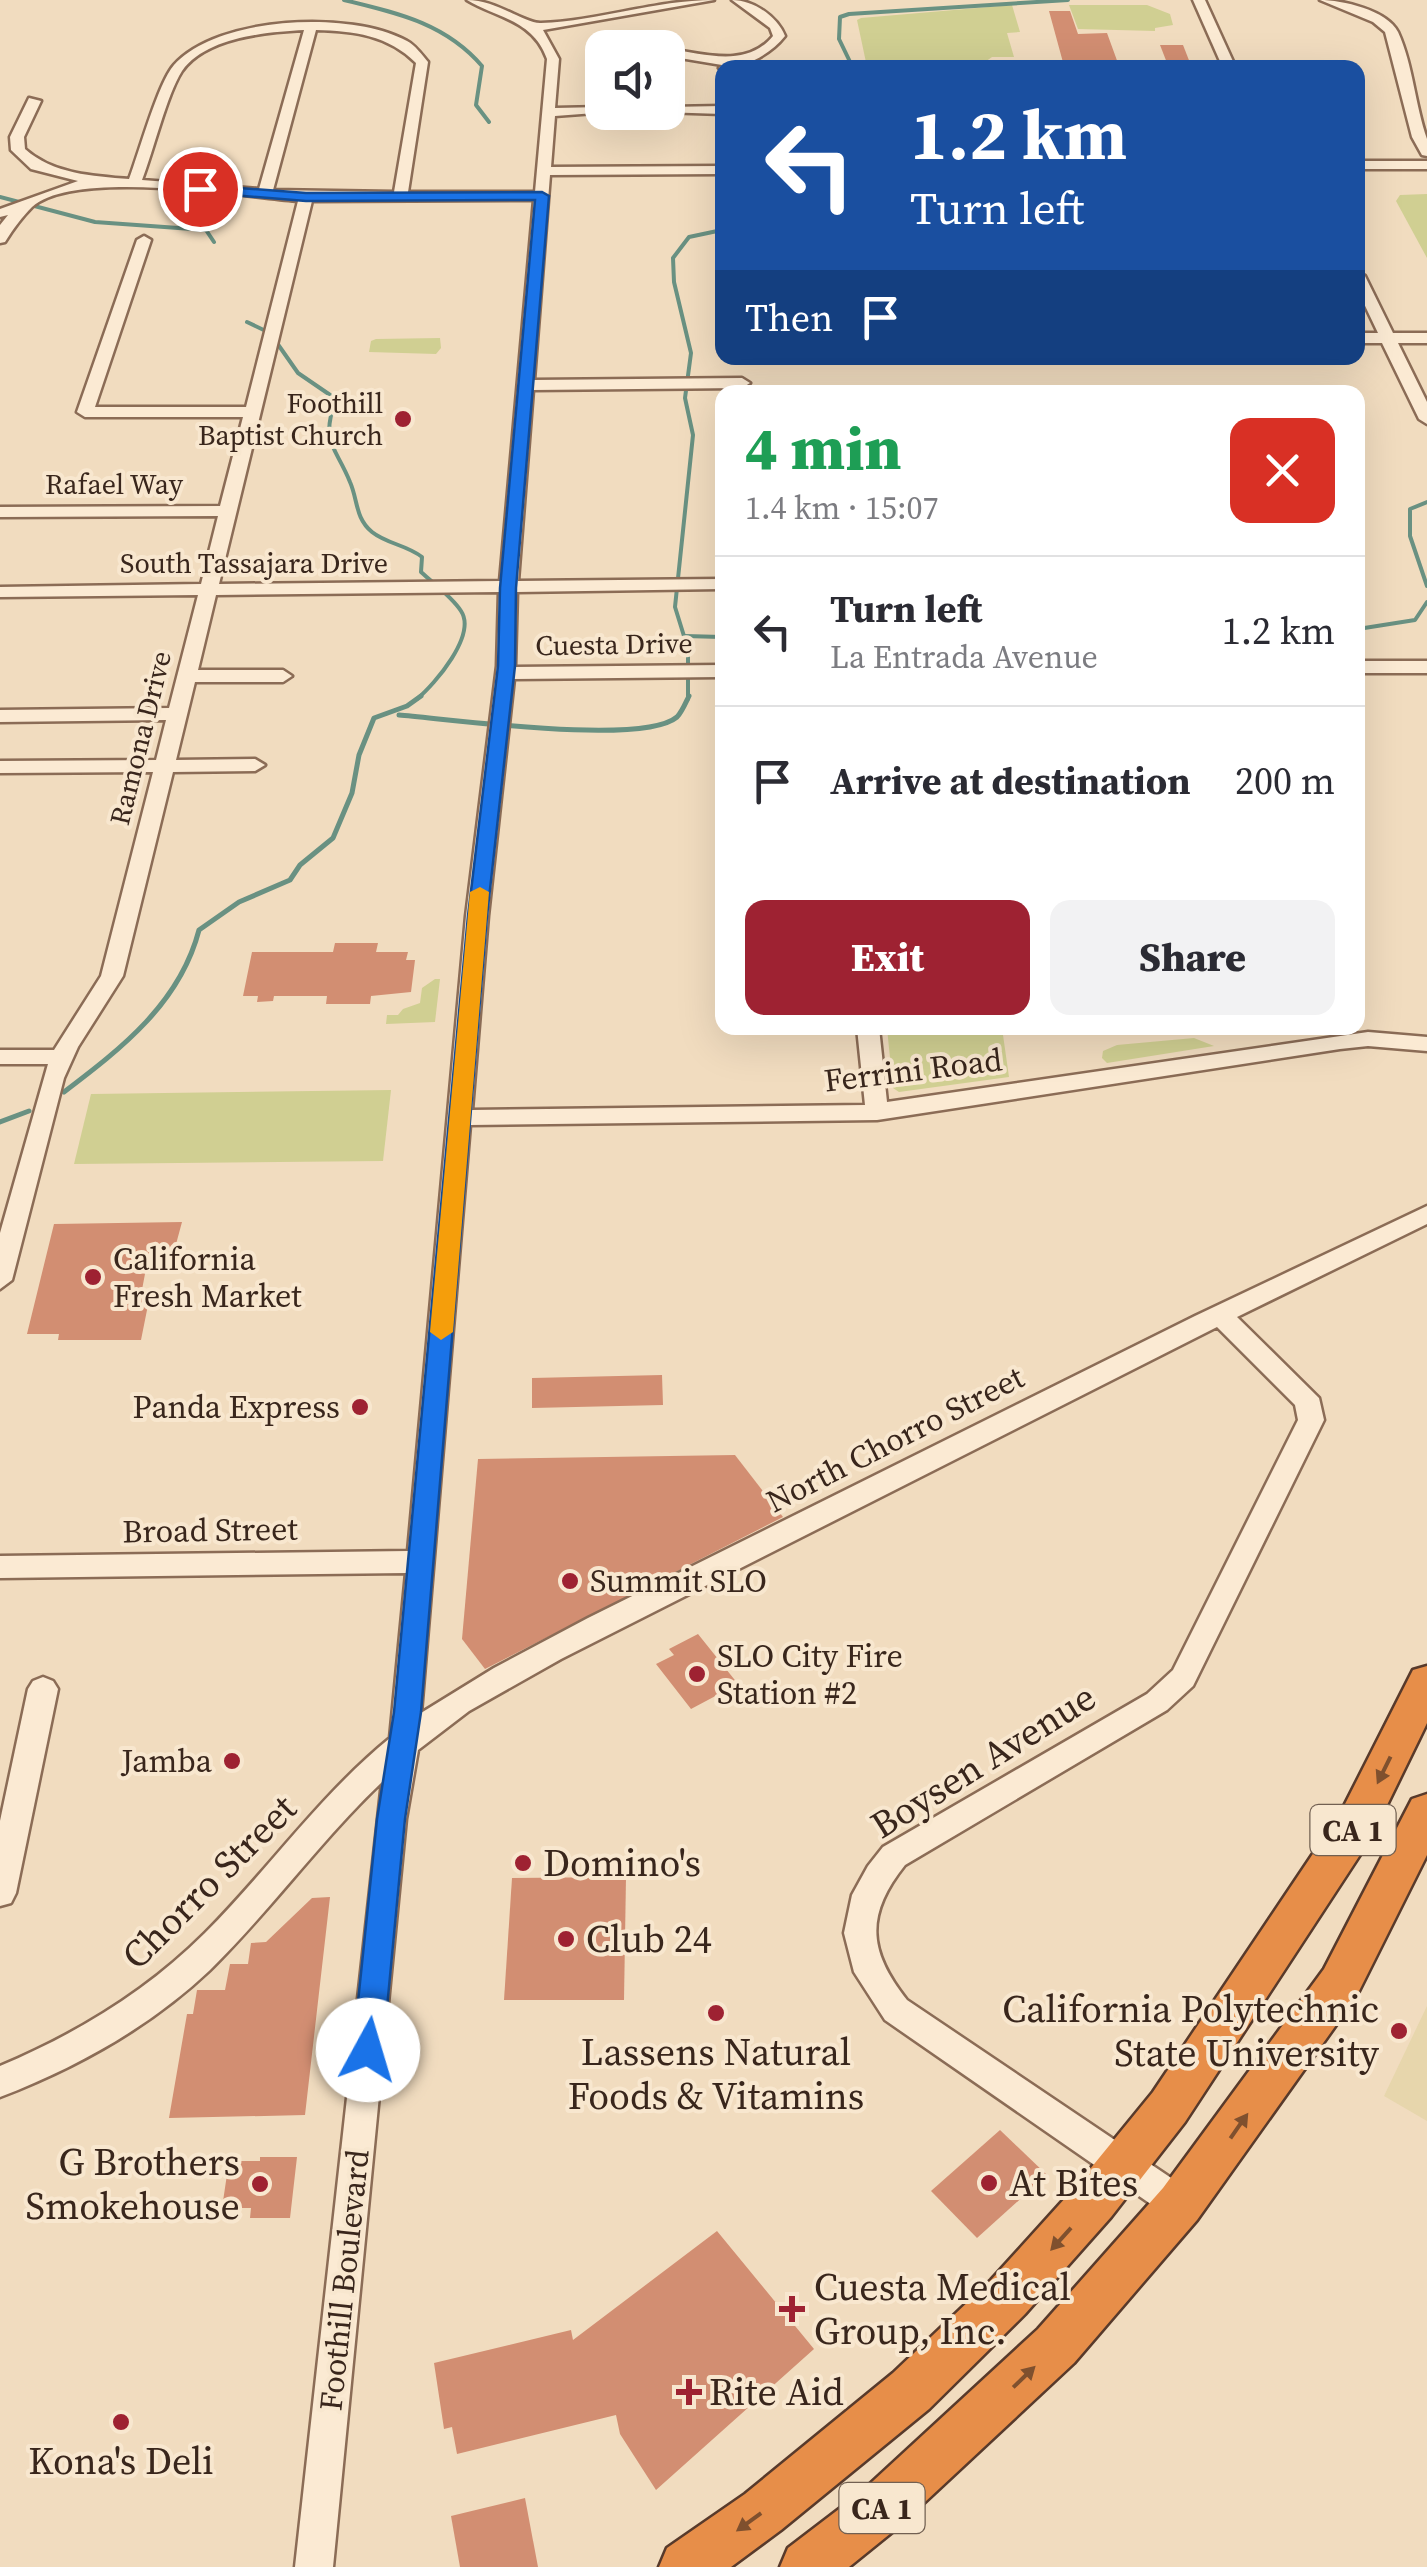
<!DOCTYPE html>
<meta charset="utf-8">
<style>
:root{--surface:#fff;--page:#f2f2f3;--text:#2b2b33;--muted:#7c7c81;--line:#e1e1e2;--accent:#9e2232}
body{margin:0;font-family:"Source Serif 4",serif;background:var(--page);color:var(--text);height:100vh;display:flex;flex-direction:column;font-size:38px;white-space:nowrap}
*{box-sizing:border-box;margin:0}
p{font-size:32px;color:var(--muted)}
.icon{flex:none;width:55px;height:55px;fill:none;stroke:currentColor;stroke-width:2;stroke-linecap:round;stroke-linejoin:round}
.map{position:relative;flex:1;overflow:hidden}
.details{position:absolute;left:715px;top:385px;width:650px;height:650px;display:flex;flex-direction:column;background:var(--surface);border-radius:20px;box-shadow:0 10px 40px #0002}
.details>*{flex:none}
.hud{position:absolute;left:715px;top:60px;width:650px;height:305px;border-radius:20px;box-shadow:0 10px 40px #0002;background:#1a4fa0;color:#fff;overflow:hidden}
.tools{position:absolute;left:585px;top:30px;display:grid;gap:20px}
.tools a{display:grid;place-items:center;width:100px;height:100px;border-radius:20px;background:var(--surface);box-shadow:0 10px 40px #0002;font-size:50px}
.pin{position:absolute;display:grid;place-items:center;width:85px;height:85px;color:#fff;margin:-42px;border:5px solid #fff;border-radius:50%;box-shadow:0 2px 10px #0007}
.me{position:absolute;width:110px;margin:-55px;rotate:6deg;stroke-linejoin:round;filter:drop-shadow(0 0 8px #0008)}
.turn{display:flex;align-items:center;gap:35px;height:210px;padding:0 30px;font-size:45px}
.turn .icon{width:130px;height:130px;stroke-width:2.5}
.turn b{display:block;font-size:70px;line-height:85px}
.then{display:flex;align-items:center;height:95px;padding:0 30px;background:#0003;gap:20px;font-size:38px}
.round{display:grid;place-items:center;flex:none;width:105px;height:105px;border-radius:20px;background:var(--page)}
.headline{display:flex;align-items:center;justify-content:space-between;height:170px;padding:0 30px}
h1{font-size:60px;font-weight:800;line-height:75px;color:#1e9e55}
.cta{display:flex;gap:20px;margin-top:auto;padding:20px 30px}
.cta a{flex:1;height:115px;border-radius:20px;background:var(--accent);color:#fff;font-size:40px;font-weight:800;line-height:115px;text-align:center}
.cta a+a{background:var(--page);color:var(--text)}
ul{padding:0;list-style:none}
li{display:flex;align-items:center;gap:30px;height:150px;padding:0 30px;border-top:2px solid var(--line)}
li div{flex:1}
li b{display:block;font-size:38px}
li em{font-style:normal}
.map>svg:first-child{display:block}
.farmland{fill:#e7d6ac}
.green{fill:#d0cf92}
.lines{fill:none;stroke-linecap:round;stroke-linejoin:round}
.stream-far1{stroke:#699182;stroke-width:4}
.stream{stroke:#699182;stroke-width:5}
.building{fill:#d28e72}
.minor-casing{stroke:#8b6c56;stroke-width:5}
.highway-casing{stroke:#583a2b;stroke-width:5}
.minor{fill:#fbead3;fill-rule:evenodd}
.highway{fill:#e78e49;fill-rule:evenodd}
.oneway{fill:#7f502e}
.route{fill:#1a73e8;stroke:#114b97;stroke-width:2.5}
.slow{fill:#f59e0b}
.poi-dot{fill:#9e2232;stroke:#f8e7cf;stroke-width:4}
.labels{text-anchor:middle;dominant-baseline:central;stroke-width:8;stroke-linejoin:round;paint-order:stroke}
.far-poi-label{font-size:28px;fill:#39261c;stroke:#f8e7cf;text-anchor:end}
.far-street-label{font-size:28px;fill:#39261c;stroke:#f8e7cf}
.shield{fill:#f8e7cf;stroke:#726052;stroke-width:2.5}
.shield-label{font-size:30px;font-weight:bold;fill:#39261c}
.street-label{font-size:32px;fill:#39261c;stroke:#f8e7cf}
.poi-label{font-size:32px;fill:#39261c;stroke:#f8e7cf;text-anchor:start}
.near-street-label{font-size:38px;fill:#39261c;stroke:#f8e7cf}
.near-poi-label{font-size:38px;fill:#39261c;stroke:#f8e7cf;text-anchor:start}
</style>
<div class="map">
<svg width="1427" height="2567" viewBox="0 0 1427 2567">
<rect width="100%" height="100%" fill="#f1dcbf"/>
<path class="farmland" d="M1427 2006V2121L1384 2096Z"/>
<g class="green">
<path d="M1012 5 1020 32 1007 33 1014 57H992L978 67H867L857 20 861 18Z"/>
<path d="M1069 5H1147L1170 14 1173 25 1155 28V31L1078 29Z"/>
<path d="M1427 194V258L1396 201 1400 195Z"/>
<path d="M440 338 441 348 436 354 369 352 371 341 376 339Z"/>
<path d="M435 979H440L435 1022 386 1024 387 1015H398L403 1009 420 1003 422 988Z"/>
<path d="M887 1028H1002L1009 1077 899 1092 893 1088Z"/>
<path d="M1194 1038 1214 1046 1107 1063 1102 1058 1103 1051 1117 1045Z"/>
<path d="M391 1090 383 1161 74 1164 91 1094Z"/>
</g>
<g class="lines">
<g class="stream-far1">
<path d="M344 0C397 13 445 23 482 66L476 105 489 122"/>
<path d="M853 68 839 39 840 17 849 14 1068 0"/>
<path d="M0 197 95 222 206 230 214 242"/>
<path d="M247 322 270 333 298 373 336 399C320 443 335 445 350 482 358 500 355 518 372 532 387 544 407 545 422 557L421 572C434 584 452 597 461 611 477 635 435 684 417 699"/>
<path d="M1427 502 1410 509V536L1427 586"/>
<path d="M1358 629 1415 620 1427 602"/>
<path d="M685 636 722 637"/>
<path d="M688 699V649L675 607 693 435 685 398 691 353 674 282 673 258 689 237 722 230"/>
</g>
<g class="stream">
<path d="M399 715C450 719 643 746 677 717 682 712 686 702 689 696"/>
<path d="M64 1092C122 1048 180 1003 199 930L239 902 290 880 300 865 333 838 352 793 359 755 374 718 407 706 421 696"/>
<path d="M0 1122 29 1111"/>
</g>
</g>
<g class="building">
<path d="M1049 11H1070L1078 34 1107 33 1119 66H1064Z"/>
<path d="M1160 45H1183L1192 68H1169Z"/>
<path d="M335 943H378L376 952H408L406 960H415L411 992 371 996 370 1004H326L327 996H274L273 1001 257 1002 258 996H243L252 952H333Z"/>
<path d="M182 1222 172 1259 148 1258 141 1295H150L141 1340H58L59 1334H27L54 1224Z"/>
<path d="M662 1375 663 1405 532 1408V1378Z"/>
<path d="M735 1455 783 1517 485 1669 462 1639 478 1459Z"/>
<path d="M698 1634 738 1684 691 1709 656 1664 674 1655 669 1649Z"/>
<path d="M626 1877 624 2000H504L512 1878Z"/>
<path d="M330 1897 305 2115 169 2118 187 2014H193L197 1990H225L230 1964H248L251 1943 266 1942 312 1898Z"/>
<path d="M1000 2130 1047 2175 977 2238 931 2191Z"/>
<path d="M260 2157H297L290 2218H250L251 2208H222L229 2161H260Z"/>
<path d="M717 2231 814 2349 656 2490 620 2434 616 2415 457 2454 452 2427 444 2429 434 2363 571 2330 573 2340Z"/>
<path d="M525 2498 538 2567H460L451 2516Z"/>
</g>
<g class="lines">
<defs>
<g id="minor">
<path d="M467 0C497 0 525 24 541 23 599 21 655 0 714 0L543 30 559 59 555 108 602 107V112H608L555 116 551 167 722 166V174L550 175 534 380 742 378 750 383 742 388 533 390 518 581 722 579V589L517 592 515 667 722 665V677L514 679 488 916 472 1110 865 1105 857 1028H879L887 1102 1368 1032 1427 1037V1051L1368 1046 1340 1049 877 1120 470 1125 421 1713 494 1668 588 1618 1195 1316 1427 1206V1224L1237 1317 1319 1398 1324 1420 1193 1686 1167 1710 905 1865C865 1915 868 1951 907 2000L1192 2192 1197 2204 1192 2216 1180 2220 1168 2216 885 2020 854 1972 844 1933 852 1895 868 1866 883 1847 1147 1694 1173 1670 1298 1420 1295 1405 1217 1327 561 1659 469 1711 418 1750 406 1819 333 2567H295L382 1782C321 1840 271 1910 210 1970 151 2026 76 2068 0 2097V2066C76 2034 146 1992 205 1933 268 1870 320 1795 390 1738L406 1573 0 1578V1556L408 1551 466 916 497 666 499 592 216 595 198 670H283L292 676 283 682H195L176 760 255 759 265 765 255 771 173 772 123 976 78 1047 64 1078 12 1280 0 1289V1233L48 1064H0V1050H54L101 976 153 772 0 773V761L156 760 166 720 0 722V710L169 708 198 595 0 597V587L201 584 218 516 0 517V507L220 506 243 417H85L77 412 137 240 144 236 151 240 95 407H246L298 201C240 196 74 169 32 207 23 216 13 229 5 242L0 243V225L8 215 0 217V209L78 181 31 169 11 150 10 137 29 98 41 101 24 137 25 149C53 174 92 176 129 179 139 153 158 83 174 65 218 16 351 10 407 41 415 45 422 55 428 62L408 192H535L547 59C533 20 497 18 467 0ZM304 30 259 189 142 180C153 152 167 94 182 71 206 37 267 32 304 30ZM316 30C354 31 388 35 416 63L394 192 273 190ZM534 200 500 581 219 584 312 201Z"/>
<path d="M732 0C753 0 777 16 785 36 771 54 745 68 722 68V71L719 68 722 65 668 56 670 49C705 54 747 68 773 36L770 28Z"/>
<path d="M1193 0H1205L1236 68H1223Z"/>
<path d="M1320 0C1342 0 1387 10 1398 32 1413 65 1415 105 1427 139V156L1422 155 1412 137 1385 32 1373 22Z"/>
<path d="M722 106V114L662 112H668V107Z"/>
<rect x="1358" y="161" width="69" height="8"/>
<path d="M1358 272 1365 276 1393 333H1427V343H1398L1427 402V424L1419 419 1382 343H1358V333H1378L1358 291Z"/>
<rect x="1358" y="661" width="69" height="12"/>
<path d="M43 1677 53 1681 58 1689 16 1893 11 1903 0 1906V1821L28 1689 33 1681Z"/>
</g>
<g id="highway">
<path d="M1427 1666V1723L1371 1838 1185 2122 1111 2217 1025 2314 929 2409 781 2530 731 2567H659L667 2548 745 2494 893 2373 991 2280 1077 2185 1153 2092 1341 1812 1413 1670Z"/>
<path d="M1427 1794V1855L1356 1997 1197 2220 1074 2363 896 2529 849 2567H780L788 2548 860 2493 1038 2329 1163 2188 1324 1969 1412 1799Z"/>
</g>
</defs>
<use href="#minor" class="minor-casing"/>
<use href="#highway" class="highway-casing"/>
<use href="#minor" class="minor"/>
<use href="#highway" class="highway"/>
</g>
<defs><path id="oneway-solid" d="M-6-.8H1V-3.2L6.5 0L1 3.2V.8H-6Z" transform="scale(2.5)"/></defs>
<g class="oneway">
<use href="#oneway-solid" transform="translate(1384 1770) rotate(116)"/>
<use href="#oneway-solid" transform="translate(1239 2126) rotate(-55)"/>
<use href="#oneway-solid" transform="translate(1061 2239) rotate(132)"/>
<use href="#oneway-solid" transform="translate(1024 2377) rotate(-44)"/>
<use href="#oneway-solid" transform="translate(749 2522) rotate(144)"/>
</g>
<path class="route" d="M200 185 306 193 542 192 549 196 516 588 515 666 487 916 421 1712 405 1819 383 2050 379 2060 368 2064 358 2060 353 2050 377 1819 394 1712 468 916 498 666 500 588 535 200 306 201 195 192 193 189Z"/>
<path class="slow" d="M480 887 489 892 453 1332 441 1340 430 1332 470 892Z"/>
<g class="poi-dot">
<circle cx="403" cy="419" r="10"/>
<circle cx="93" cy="1277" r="10"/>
<circle cx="360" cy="1407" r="10"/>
<circle cx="570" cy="1581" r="10"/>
<circle cx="697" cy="1674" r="10"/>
<circle cx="232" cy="1761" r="10"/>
<circle cx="523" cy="1863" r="10"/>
<circle cx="566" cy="1939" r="10"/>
<circle cx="716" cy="2013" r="10"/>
<circle cx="1399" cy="2031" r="10"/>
<circle cx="989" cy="2183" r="10"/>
<circle cx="260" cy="2184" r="10"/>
<path d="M787 2294h10v10h10v10h-10v10h-10v-10h-10v-10h10z"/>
<path d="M684 2377h10v10h10v10h-10v10h-10v-10h-10v-10h10z"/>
<circle cx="121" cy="2422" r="10"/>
</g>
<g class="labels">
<g class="far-poi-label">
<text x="383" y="403">Foothill<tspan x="383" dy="32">Baptist Church</tspan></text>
</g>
<g class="far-street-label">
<text x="114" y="484">Rafael Way</text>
<text x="254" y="563">South Tassajara Drive</text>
<text transform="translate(614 644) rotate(-1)">Cuesta Drive</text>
<text transform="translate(140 738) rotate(-76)">Ramona Drive</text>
</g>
<g class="shield">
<rect x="1310.5" y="1805" width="85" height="50" rx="8"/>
<rect x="839.5" y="2483" width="85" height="50" rx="8"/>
</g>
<g class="shield-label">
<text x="1353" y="1830">CA 1</text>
<text x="882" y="2508">CA 1</text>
</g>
<g class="street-label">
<text transform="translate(913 1070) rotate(-7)">Ferrini Road</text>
<text transform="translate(895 1439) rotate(-27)">North Chorro Street</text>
<text transform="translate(210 1530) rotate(-1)">Broad Street</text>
<text transform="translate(344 2280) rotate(-84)">Foothill Boulevard</text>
</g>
<g class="poi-label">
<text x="113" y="1259">California<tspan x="113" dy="37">Fresh Market</tspan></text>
<text x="340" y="1407" text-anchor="end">Panda Express</text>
<text x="590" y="1581">Summit SLO</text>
<text x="717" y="1656">SLO City Fire<tspan x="717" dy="37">Station #2</tspan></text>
<text x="212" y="1761" text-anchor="end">Jamba</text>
</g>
<g class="near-street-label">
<text transform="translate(983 1761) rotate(-32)">Boysen Avenue</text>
<text transform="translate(209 1882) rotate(-45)">Chorro Street</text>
</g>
<g class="near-poi-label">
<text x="543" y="1863">Domino's</text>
<text x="586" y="1939">Club 24</text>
<text x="1379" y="2009" text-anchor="end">California Polytechnic<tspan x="1379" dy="44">State University</tspan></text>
<text x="716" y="2052" text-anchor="middle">Lassens Natural<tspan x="716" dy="44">Foods &amp; Vitamins</tspan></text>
<text x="240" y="2162" text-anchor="end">G Brothers<tspan x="240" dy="44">Smokehouse</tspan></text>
<text x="1009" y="2183">At Bites</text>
<text x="814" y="2287">Cuesta Medical<tspan x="814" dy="44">Group, Inc.</tspan></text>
<text x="709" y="2392">Rite Aid</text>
<text x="121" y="2461" text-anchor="middle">Kona's Deli</text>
</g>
</g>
</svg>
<div class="tools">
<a><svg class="icon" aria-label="sound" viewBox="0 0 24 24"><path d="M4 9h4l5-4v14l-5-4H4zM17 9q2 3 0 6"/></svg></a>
</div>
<div class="pin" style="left:200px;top:189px;background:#d93025"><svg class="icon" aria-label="arrive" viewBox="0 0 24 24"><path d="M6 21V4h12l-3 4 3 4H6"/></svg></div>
<svg class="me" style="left:368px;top:2050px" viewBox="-20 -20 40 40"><circle r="19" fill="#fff"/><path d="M0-13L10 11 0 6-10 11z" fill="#1a73e8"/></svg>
<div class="hud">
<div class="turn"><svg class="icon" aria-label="left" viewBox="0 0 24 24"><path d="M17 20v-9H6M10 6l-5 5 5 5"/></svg><div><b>1.2 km</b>Turn left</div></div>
<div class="then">Then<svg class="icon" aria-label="arrive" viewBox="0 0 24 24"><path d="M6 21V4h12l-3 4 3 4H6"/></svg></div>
</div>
<section class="details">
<div class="headline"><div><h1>4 min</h1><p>1.4 km · 15:07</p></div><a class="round" style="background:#d93025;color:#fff"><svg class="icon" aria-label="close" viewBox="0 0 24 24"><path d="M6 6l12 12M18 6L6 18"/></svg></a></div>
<ul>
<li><svg class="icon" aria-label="left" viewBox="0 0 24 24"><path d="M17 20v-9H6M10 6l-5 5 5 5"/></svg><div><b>Turn left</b><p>La Entrada Avenue</p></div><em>1.2 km</em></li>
<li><svg class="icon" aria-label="arrive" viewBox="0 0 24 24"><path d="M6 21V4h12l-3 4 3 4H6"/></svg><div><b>Arrive at destination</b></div><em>200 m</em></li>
</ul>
<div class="cta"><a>Exit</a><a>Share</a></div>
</section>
</div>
